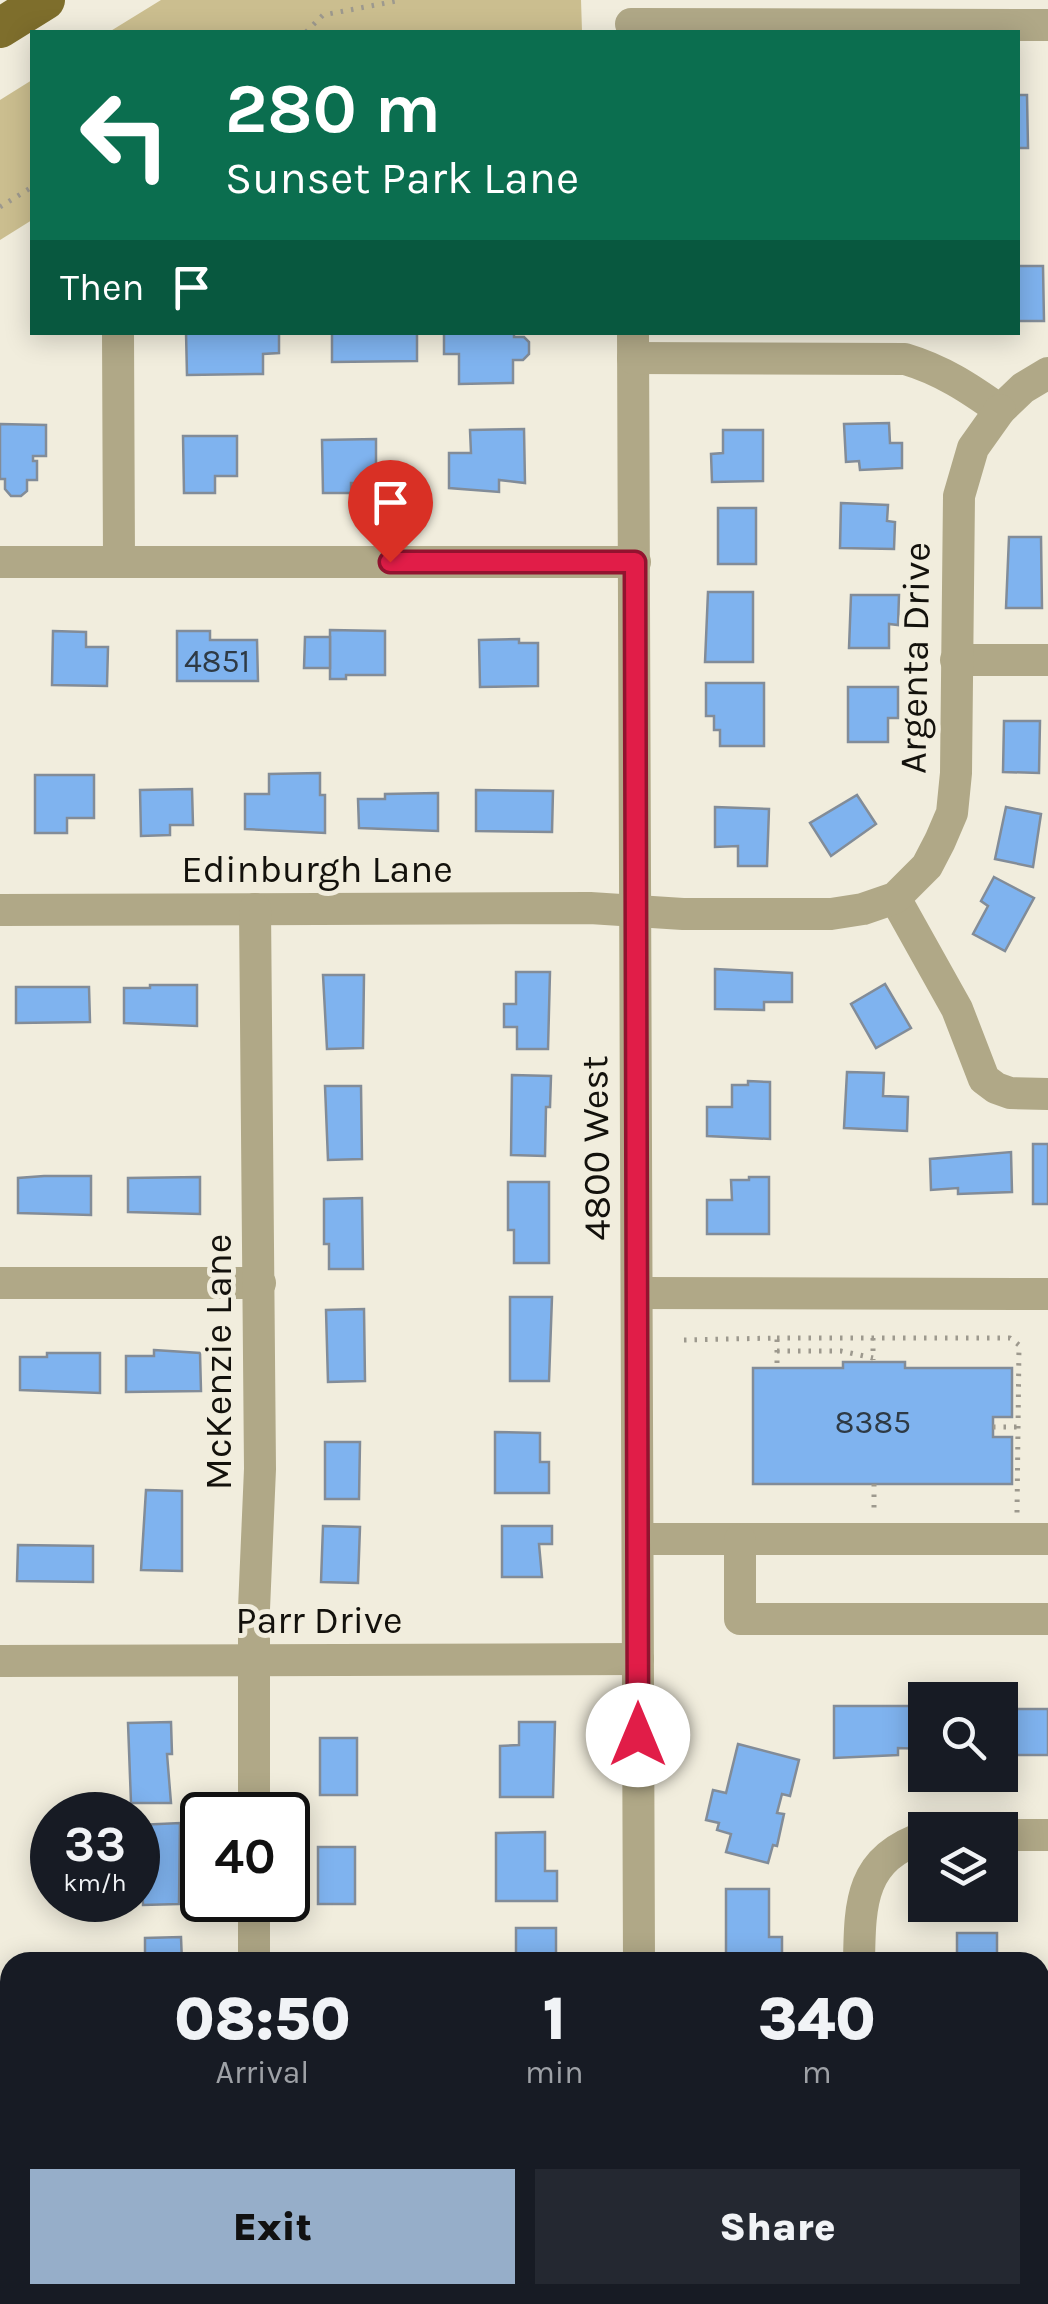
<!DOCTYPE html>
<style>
:root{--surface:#171b24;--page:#242831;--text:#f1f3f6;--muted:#9ea1a6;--accent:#96aec9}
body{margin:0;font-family:Karla,sans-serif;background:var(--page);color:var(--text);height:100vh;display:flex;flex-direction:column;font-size:38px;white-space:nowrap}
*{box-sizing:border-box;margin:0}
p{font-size:32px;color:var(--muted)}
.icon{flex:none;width:55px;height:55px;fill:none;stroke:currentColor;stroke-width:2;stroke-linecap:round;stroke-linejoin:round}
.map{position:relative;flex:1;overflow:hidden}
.sheet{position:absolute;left:0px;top:1952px;width:1050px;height:352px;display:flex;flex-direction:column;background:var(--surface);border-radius:30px 30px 0 0;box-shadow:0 5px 25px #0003}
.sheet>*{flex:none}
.banner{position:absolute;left:30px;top:30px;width:990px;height:305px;border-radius:0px;box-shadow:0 5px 25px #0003;background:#0b6e4f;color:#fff;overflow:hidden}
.controls{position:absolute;left:908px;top:1682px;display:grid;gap:20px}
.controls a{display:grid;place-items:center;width:110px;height:110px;border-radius:0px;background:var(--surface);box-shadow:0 5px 25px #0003;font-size:50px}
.speed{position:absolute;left:30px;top:1792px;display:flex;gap:20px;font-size:50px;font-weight:700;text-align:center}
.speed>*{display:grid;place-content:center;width:130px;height:130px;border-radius:50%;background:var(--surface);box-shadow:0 5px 25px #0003;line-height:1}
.speed small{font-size:25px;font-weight:400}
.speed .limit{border:5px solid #111;border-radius:15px;background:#fff;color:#111}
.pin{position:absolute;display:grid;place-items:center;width:85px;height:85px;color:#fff;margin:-102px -42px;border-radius:50% 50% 50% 0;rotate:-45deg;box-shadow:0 0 10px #0007}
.pin .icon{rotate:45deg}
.me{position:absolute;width:110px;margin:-55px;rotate:0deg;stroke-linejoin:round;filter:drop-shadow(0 0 8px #0008)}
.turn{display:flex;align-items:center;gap:35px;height:210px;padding:0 30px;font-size:45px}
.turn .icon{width:130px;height:130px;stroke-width:2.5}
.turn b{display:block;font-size:70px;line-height:85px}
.then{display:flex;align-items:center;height:95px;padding:0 30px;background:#0003;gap:20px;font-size:38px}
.eta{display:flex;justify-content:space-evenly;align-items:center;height:170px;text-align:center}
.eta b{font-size:60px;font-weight:800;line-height:70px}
.primary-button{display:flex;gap:20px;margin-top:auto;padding:20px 30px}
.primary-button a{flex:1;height:115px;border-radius:0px;background:var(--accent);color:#111;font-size:40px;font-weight:800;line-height:115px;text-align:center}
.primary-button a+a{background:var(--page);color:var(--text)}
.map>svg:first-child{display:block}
.green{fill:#cbbe8f}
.building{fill:#7fb3ef;stroke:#828c98;stroke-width:2.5}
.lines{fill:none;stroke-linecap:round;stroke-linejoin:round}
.path{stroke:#9d998e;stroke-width:5;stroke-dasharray:2.5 8;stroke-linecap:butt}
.minor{stroke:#b0a887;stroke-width:32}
.major{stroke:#7e6e2c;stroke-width:40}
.route-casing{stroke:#92132f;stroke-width:25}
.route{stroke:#e11d48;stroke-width:18}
.labels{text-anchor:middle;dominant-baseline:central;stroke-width:10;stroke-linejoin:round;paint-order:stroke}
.number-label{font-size:32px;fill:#2e3a45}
.street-label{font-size:38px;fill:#13110c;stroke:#f1eddd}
</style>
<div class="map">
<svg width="1048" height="2304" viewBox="0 0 1048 2304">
<rect width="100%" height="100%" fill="#f1eddd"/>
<g class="green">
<path d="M161 0H581L582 32H109Z"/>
<path d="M32 80V220L0 240V100Z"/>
</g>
<g class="building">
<path d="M1018 95H1027L1028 148H1018Z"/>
<path d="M1018 266H1043L1044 321H1018Z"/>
<path d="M186 332H279V353L263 354V374L187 375Z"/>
<path d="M332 332H417V361L332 362Z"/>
<path d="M444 332H514V337H524L529 342V354L523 360H513V383L459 384V354H444Z"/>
<path d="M889 423 890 443H902V468L860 470 859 461 846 462 844 424Z"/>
<path d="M0 424 46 425V456H33V461H37V480H27V491L21 496H11L5 489V479H0Z"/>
<path d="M524 429 525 483 499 480V492L449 488V453H471L470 430Z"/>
<path d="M723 430H763V481L712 482 711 454 723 453Z"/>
<path d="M183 436H237V476H215V493H184Z"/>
<path d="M376 439V483H351V493H323L322 440Z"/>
<path d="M841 503 888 505 887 521 895 522 894 549 840 548Z"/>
<rect x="718" y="508" width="38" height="56"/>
<path d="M1009 537H1041L1042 608H1006Z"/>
<path d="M708 592H753V662H705Z"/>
<path d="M851 595H899L898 625 889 624V648H849Z"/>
<path d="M330 630 385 631V675H346V679H330Z"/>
<path d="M53 631 86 632V647H108L107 686 52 685Z"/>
<path d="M177 631H210V640H257L258 681H177Z"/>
<path d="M305 637H330V668H304Z"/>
<path d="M519 639V643H538V686L480 687 479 640Z"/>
<path d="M706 683H764V746H720V730H714V716H706Z"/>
<path d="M848 687H898V718H888V742H848Z"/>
<path d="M1004 721H1040L1039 773 1003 772Z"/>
<path d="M320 773V795H325V833L245 829V794H269V774Z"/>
<path d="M35 775H94V818H67V833H35Z"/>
<path d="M192 789 193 825H170V835L141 836 140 790Z"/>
<path d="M476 790 553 791 552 832 476 831Z"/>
<path d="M438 793V831L359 828 358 799H385V794Z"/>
<path d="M857 795 876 824 831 856 810 823Z"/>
<path d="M715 807 769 809 767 866H738V846L715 847Z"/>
<path d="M1006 807 1041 814 1033 867 995 859Z"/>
<path d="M994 877 1034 898 1005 951 973 934 988 906 981 901Z"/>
<path d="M715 969 792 973V1002H764V1010L715 1009Z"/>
<path d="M516 972H550L548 1049H517V1027H504V1004H516Z"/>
<path d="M323 975H364L363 1048 327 1049Z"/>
<path d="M885 984 911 1028 876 1048 851 1004Z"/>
<path d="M150 985H197V1026L124 1023V988H150Z"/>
<path d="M16 987H89L90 1022 16 1023Z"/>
<path d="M847 1072 884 1073 883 1096 908 1097 907 1131 844 1128Z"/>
<path d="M512 1075 551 1076 550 1107H546L545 1156 511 1155Z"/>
<path d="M748 1081 770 1082V1139L707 1136V1107H732V1085H748Z"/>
<path d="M325 1086H361L362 1159 328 1160Z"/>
<rect x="1033" y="1144" width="15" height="60"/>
<path d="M1011 1152 1012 1192 958 1194V1188L931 1190 930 1159Z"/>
<path d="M44 1176H91V1215L18 1213V1178Z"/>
<path d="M200 1177V1214L128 1212V1178Z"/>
<path d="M749 1177H769V1234H707V1200H732L731 1180H749Z"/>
<path d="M508 1182H549V1263H514V1230H508Z"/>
<path d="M362 1198 363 1269H329V1244H324V1199Z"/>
<path d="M510 1297H552L549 1381H510Z"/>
<path d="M364 1309 365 1381 328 1382 326 1310Z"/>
<path d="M154 1350 200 1353 201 1391 126 1392V1356H154Z"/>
<path d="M47 1353H100V1393L20 1390V1357H47Z"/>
<path d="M843 1362H905V1368H1012V1417H993V1437H1012V1484H753V1368H843Z"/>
<path d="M495 1432 540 1433V1462H549V1493H495Z"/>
<path d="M325 1442H360L359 1499H325Z"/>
<path d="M146 1490 182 1491V1571L141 1570Z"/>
<path d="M323 1526 360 1527 358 1583 321 1582Z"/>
<path d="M502 1526H552V1544H539L542 1577H502Z"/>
<path d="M18 1545 93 1546V1582L17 1581Z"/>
<path d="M834 1706H925V1749L898 1748V1755L834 1758Z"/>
<path d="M1000 1709H1048V1755H1009V1751H1000Z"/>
<path d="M171 1722 172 1754H167L171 1803H131L128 1723Z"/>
<path d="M519 1722H555L553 1797H500V1746L519 1745Z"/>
<rect x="320" y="1738" width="37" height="57"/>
<path d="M738 1744 799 1760 790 1796 782 1794 777 1813 784 1814 777 1846 773 1845 768 1863 726 1852 731 1834 717 1830 719 1823 706 1820 713 1790 726 1793Z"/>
<path d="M180 1823 179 1904 143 1905 142 1869H138V1825Z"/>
<path d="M545 1832V1871H557V1901H496V1833Z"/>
<rect x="318" y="1847" width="37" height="57"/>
<path d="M726 1889H769V1937H782V1962H726Z"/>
<rect x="516" y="1928" width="40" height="34"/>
<path d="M957 1933H997V1962H933V1955H957Z"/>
<path d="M181 1937 182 1962H145V1938Z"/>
<rect x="319" y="1956" width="37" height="6"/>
<path d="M0 2146H4L6 2235H0Z"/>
<rect x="80" y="2295" width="33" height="9"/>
<path d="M147 2295H186L185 2304H147Z"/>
<path d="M321 2295H356V2304H319Z"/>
<rect x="520" y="2295" width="36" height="9"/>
<path d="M746 2295 780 2296V2304H726V2297Z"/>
<rect x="919" y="2295" width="42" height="9"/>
</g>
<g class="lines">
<g class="path">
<path d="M306 32 323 15 402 0"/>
<path d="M0 207 32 187"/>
<path d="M777 1338H1010L1019 1345 1017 1513"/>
<path d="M873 1338V1360"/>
<path d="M684 1340 777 1338V1368"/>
<path d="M777 1351H841L873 1358"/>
<path d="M993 1427H1018"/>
<path d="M874 1484V1511"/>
</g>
<g class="minor">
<path d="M631 24 1048 25"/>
<path d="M118 332 119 562"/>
<path d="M633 332 639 1962"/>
<path d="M633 358 905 359C942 370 969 388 1000 410L1023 388 1048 373"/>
<path d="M0 562H635"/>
<path d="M956 660H1048"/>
<path d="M895 898 957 1009 984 1079 996 1088 1010 1093 1048 1094"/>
<path d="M0 910 590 908 683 914H831L863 909 895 898 927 866 940 841 952 813 956 773 959 496 973 448 1000 410"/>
<path d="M0 1283H260"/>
<path d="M638 1293 1048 1294"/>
<path d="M638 1539H1048"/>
<path d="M740 1540V1619H1048"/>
<path d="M0 1661 638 1659"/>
<path d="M254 1815V1609L260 1469 255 909"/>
<path d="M1000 1835H1048"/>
<path d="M254 1900V1962"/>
<path d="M859 1962C860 1903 860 1858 925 1837"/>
<path d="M256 2295V2304"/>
<path d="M641 2295V2304"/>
<path d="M850 2295V2304"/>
</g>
<path class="major" d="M0 28 45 0"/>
</g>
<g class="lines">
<defs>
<path id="route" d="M390 562H635L638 1735"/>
</defs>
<use href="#route" class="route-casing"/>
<use href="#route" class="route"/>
</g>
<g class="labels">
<g class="number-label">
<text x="217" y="661">4851</text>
<text x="873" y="1422">8385</text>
</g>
<g class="street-label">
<text transform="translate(915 658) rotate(-89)">Argenta Drive</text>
<text x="317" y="869">Edinburgh Lane</text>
<text transform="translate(596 1148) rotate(-91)">4800 West</text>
<text transform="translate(218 1362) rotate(-90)">McKenzie Lane</text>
<text x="319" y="1620">Parr Drive</text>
</g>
</g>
</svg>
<div class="controls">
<a><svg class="icon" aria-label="search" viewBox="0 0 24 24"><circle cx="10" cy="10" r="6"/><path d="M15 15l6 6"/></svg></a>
<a><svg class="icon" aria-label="layers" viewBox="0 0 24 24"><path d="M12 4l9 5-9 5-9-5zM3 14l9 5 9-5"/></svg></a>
</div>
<div class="speed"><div>33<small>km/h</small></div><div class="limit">40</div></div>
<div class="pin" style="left:390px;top:562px;background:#d93025"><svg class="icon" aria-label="arrive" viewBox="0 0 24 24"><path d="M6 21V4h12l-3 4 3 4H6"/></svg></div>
<svg class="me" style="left:638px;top:1735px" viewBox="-20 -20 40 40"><circle r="19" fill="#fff"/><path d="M0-13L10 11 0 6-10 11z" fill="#e11d48"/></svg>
<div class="banner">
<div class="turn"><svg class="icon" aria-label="left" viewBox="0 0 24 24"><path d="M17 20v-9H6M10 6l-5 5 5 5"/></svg><div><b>280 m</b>Sunset Park Lane</div></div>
<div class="then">Then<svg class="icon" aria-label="arrive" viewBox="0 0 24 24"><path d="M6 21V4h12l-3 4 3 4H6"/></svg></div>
</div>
<section class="sheet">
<div class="eta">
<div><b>08:50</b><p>Arrival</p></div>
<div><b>1</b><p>min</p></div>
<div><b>340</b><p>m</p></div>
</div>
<div class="primary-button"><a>Exit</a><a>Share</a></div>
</section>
</div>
